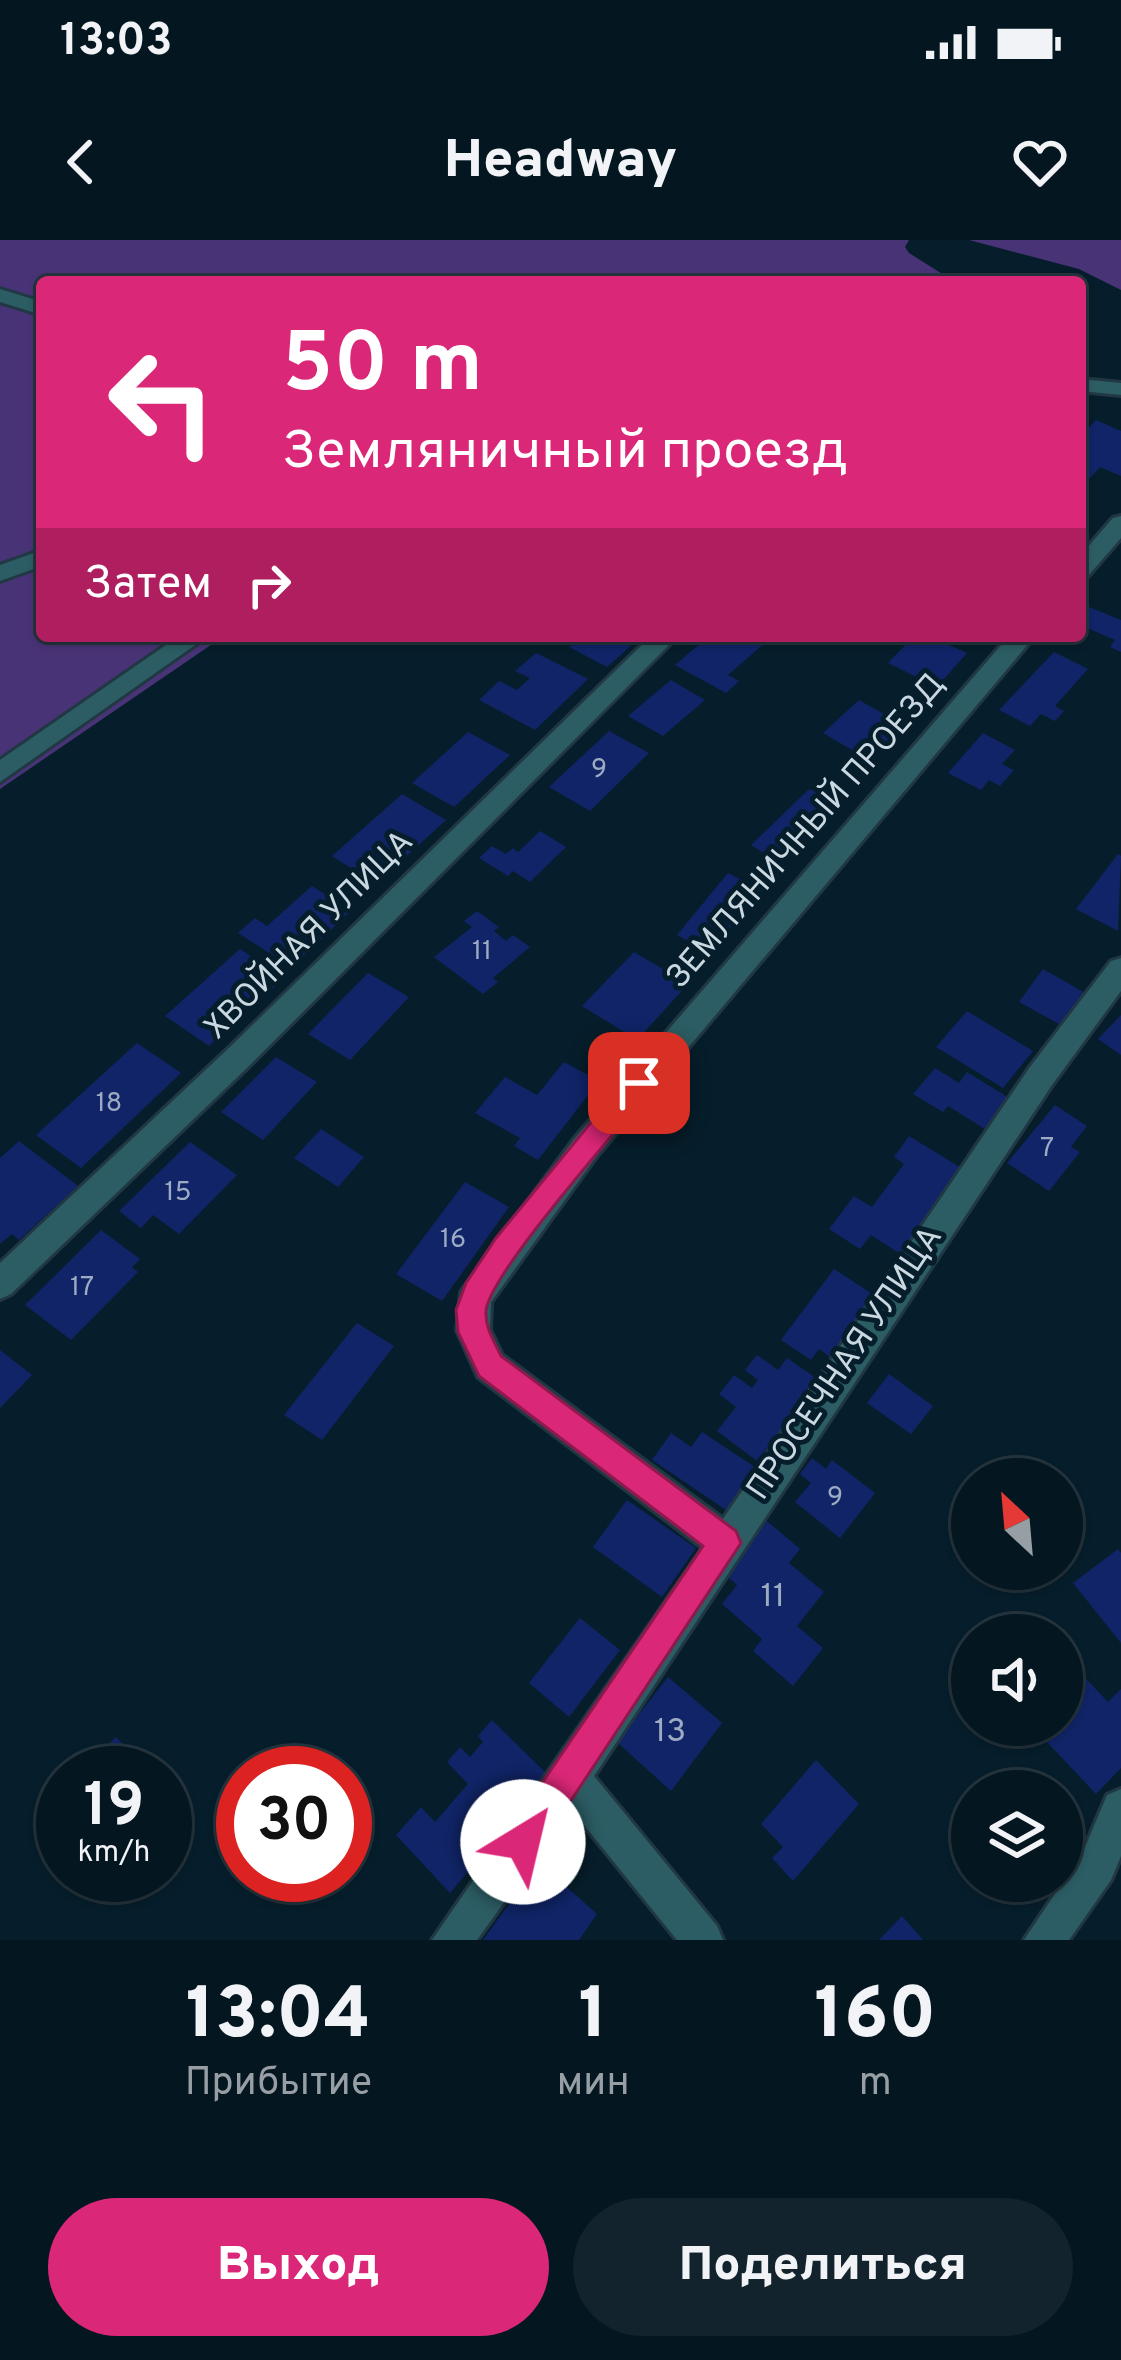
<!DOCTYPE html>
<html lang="ru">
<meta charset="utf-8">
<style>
:root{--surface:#041620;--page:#12232d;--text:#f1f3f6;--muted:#979fa5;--line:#25353e;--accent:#db2777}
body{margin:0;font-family:Overpass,sans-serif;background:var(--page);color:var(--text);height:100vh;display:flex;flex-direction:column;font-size:45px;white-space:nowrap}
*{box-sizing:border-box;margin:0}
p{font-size:39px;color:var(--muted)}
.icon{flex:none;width:66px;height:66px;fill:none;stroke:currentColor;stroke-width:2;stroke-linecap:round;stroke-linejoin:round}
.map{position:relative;height:1700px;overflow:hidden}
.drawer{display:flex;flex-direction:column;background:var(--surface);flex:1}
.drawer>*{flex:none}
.top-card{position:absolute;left:36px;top:36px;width:1050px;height:366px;border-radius:12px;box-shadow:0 3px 9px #0004,0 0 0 3px var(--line);background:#db2777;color:#fff;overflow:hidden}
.needle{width:78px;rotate:334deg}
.fabs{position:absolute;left:951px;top:1218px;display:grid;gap:24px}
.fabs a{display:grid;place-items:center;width:132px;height:132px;border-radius:50%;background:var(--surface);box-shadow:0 3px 9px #0004,0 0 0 3px var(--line);font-size:60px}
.speed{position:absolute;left:36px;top:1506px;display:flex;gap:24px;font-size:60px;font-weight:700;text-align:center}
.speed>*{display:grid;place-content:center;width:156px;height:156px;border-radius:50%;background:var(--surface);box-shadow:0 3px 9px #0004,0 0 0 3px var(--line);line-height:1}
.speed small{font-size:30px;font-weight:400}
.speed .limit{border:18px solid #d22;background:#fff;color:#111}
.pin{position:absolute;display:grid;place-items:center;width:102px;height:102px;color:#fff;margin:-51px;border-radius:24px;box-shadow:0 6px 18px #0006}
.me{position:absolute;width:132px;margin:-66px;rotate:36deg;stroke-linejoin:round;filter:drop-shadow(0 0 9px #0008)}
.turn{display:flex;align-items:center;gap:42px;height:252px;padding:0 48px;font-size:54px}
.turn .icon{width:156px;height:156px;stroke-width:2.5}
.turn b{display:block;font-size:84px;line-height:102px}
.then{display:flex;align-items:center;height:114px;padding:0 48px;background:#0003;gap:24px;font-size:45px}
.eta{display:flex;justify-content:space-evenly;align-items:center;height:204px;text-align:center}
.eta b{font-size:72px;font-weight:800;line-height:84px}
.button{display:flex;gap:24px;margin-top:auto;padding:24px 48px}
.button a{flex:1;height:138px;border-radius:72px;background:var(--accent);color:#fff;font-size:48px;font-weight:800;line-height:138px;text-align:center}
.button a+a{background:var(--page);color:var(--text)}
.status{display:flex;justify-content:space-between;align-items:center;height:84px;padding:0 60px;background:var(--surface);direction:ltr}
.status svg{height:33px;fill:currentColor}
header{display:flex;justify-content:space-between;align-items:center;height:156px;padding:0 48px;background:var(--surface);font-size:54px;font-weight:800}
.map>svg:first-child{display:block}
.green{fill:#493377}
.building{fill:#102467}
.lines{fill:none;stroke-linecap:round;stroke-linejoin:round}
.minor-casing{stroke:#213844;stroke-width:6}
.minor{fill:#2c5d64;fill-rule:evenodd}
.route{fill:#db2777;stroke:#8e194d;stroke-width:3}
.labels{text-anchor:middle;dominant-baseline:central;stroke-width:10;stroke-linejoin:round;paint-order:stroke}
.number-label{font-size:27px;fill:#9cabc2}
.street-label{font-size:33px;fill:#cad8e1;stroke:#061e2b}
.near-number-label{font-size:33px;fill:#9cabc2}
</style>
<div class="status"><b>13:03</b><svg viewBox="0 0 49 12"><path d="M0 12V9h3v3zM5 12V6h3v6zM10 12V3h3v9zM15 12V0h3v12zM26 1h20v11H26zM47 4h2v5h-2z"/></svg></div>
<header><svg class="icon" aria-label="back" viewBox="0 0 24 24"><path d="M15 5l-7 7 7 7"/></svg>Headway<svg class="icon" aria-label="heart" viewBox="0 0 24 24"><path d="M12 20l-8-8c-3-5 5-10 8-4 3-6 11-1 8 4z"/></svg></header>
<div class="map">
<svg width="1121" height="1700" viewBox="0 0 1121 1700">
<rect width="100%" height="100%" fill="#061e2b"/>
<g class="green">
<path d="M0 0H909L905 7 909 13 955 42H42V396H224L0 549Z"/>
<path d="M969 0H1121V50L1079 29Z"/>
</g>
<g class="building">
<path d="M1096 180 1121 191V236L1100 227 1089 239 1080 235V197Z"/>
<path d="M1082 364 1121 380V412L1110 407 1115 400 1080 385Z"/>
<path d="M582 396H642L607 427 569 407Z"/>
<path d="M709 396H773L728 435 739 441 726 453 675 425Z"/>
<path d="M914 396H929L967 413 937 447 888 423Z"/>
<path d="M1054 412 1088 429 1055 466 1064 471 1055 481 1041 474 1030 486 999 470Z"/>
<path d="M536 413 588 439 535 490 479 460 499 441 517 450 530 438 515 431Z"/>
<path d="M671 440 705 460 663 496 628 476Z"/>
<path d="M859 460 905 486 869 520 823 493Z"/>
<path d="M609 491 649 513 590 571 549 547Z"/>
<path d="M468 492 510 515 454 567 412 543Z"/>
<path d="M983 493 1015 510 1002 524 1014 530 1000 546 989 540 981 550 948 533Z"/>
<path d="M817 549 842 564 781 624 751 605 808 550Z"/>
<path d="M402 554 446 580 376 644 332 616Z"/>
<path d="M540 591 566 607 530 642 513 631 508 636 479 618 492 606 506 614 513 608 518 612Z"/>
<path d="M1118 614 1121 616 1118 691 1076 669Z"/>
<path d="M728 633 761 650 710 713 677 695Z"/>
<path d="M312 646 351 671 291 727 238 693 255 678 267 686Z"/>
<path d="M477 671 499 687 494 691 506 701 513 695 530 707 493 738 498 742 483 754 434 717 472 687 464 681Z"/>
<path d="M240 709 284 738 209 806 165 776Z"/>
<path d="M634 712 688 744 637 800 582 766Z"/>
<path d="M1043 729 1087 754 1063 786 1019 762Z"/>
<path d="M368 733 409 757 350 820 308 794Z"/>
<path d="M967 771 1033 811 1003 848 936 807Z"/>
<path d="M1121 775V815L1098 799Z"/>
<path d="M137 803 181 833 81 928 36 895Z"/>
<path d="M276 817 317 842 263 900 221 872Z"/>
<path d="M564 822 599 841 538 920 514 906 520 898 475 873 505 837 537 855Z"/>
<path d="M935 828 959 843 967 832 1009 858 985 889 948 866 943 872 913 854Z"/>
<path d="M1055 865 1087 886 1071 907 1080 912 1049 951 1007 923Z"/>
<path d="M321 889 364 917 338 947 294 918Z"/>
<path d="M909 896 963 929 902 1015 871 995 860 1009 829 989 854 956 872 967 904 924 894 917Z"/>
<path d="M19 901 78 946 19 1000 12 994 0 1004V918Z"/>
<path d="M190 902 237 935 179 994 153 975 141 988 119 971Z"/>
<path d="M465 942 509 967 442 1061 396 1034Z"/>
<path d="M101 990 140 1019 132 1027 138 1032 71 1100 25 1065Z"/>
<path d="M834 1029 874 1055 830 1117 819 1109 811 1120 781 1100Z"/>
<path d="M357 1083 394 1106 322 1200 284 1175Z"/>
<path d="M0 1110 32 1135 0 1168Z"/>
<path d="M757 1115 778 1130 787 1118 819 1140 757 1221 717 1191 736 1167 719 1154 734 1135 752 1148 758 1140 745 1130Z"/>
<path d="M889 1134 933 1166 911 1194 867 1163Z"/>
<path d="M702 1192 758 1229 729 1272 652 1220 671 1193 691 1207Z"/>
<path d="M812 1218 826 1229 832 1220 875 1253 840 1298 795 1262 811 1243 800 1234Z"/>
<path d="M627 1260 696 1308 662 1357 593 1307Z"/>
<path d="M767 1281 800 1309 789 1323 824 1352 797 1386 823 1408 793 1446 753 1411 762 1399 722 1364 737 1345 724 1334Z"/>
<path d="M1118 1309 1121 1313V1403L1073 1343Z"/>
<path d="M580 1378 620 1410 569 1477 529 1443Z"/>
<path d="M1074 1426 1108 1462 1121 1449V1528L1096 1554 1031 1485H1062V1438Z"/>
<path d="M668 1437 722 1483 671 1551 617 1502Z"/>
<path d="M492 1480 549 1536 450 1653 396 1595 421 1567 435 1582 468 1544 447 1522 460 1507 470 1517 483 1502 478 1496Z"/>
<path d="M116 1497 149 1533H80Z"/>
<path d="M816 1520 859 1564 793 1641 772 1618 783 1607 761 1584Z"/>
<path d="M63 1550V1590L45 1568Z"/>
<path d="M539 1622 597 1674 579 1700H483Z"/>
<path d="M902 1676 923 1700H879Z"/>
</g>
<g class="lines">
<defs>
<g id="minor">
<path d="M0 49 42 62V75L0 62Z"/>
<path d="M1080 139 1121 143V155L1080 151Z"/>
<path d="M1121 276V298L1088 336 1080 339V316L1113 278Z"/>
<path d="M42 310V326L0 341V325Z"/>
<path d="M179 396H208L0 542V520Z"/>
<path d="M651 396H678L250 825 11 1054 0 1059V1023L230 807Z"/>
<path d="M1009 396H1035L596 917 491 1062 490 1090 502 1115 723 1279 1030 827 1111 721 1121 718V751L1052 845 594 1536 717 1686 723 1700H677L571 1569 477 1700H432L703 1308 478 1137 457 1090 461 1052 574 899Z"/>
<path d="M1121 1549V1616L1111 1640 1069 1700H1024L1083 1612 1107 1555Z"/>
</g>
</defs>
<use href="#minor" class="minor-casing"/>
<use href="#minor" class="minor"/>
</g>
<path class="route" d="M639 832 649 835 653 843 649 851C619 889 489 1034 486 1071 485 1088 494 1101 501 1116L736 1291 741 1303 535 1615 523 1620 510 1615 505 1602 510 1590 703 1306 479 1136 458 1092 456 1070 466 1043 496 998 630 835Z"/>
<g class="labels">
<g class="number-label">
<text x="599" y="530">9</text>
<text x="482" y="712">11</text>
<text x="109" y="864">18</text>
<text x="1047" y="909">7</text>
<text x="178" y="953">15</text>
<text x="453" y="1000">16</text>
<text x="82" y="1048">17</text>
<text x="835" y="1258">9</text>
</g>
<g class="street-label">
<text transform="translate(807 592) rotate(-49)">ЗЕМЛЯНИЧНЫЙ ПРОЕЗД</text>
<text transform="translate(310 696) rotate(-45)">ХВОЙНАЯ УЛИЦА</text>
<text transform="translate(846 1124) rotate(-56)">ПРОСЕЧНАЯ УЛИЦА</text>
</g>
<g class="near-number-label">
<text x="773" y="1358">11</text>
<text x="670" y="1493">13</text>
</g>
</g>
</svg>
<div class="fabs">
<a><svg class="needle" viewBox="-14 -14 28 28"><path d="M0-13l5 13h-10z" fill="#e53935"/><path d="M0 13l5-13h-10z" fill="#979fa5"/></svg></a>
<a><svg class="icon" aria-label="sound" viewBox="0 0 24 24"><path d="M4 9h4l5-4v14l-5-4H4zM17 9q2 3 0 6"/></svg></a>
<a><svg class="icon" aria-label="layers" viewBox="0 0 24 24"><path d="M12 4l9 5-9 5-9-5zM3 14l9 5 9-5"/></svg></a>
</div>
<div class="speed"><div>19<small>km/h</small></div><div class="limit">30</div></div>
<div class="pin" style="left:639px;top:843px;background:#d93025"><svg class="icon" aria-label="arrive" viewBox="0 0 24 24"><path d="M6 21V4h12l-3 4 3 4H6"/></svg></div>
<svg class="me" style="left:523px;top:1602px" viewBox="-20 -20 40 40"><circle r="19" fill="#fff"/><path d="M0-13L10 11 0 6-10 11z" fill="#db2777"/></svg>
<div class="top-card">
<div class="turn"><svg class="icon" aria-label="left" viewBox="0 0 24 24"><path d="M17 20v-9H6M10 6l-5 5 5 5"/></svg><div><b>50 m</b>Земляничный проезд</div></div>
<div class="then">Затем<svg class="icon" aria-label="right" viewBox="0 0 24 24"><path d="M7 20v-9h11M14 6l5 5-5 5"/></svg></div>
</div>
</div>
<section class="drawer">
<div class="eta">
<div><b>13:04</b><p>Прибытие</p></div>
<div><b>1</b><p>мин</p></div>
<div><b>160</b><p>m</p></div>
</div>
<div class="button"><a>Выход</a><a>Поделиться</a></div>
</section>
